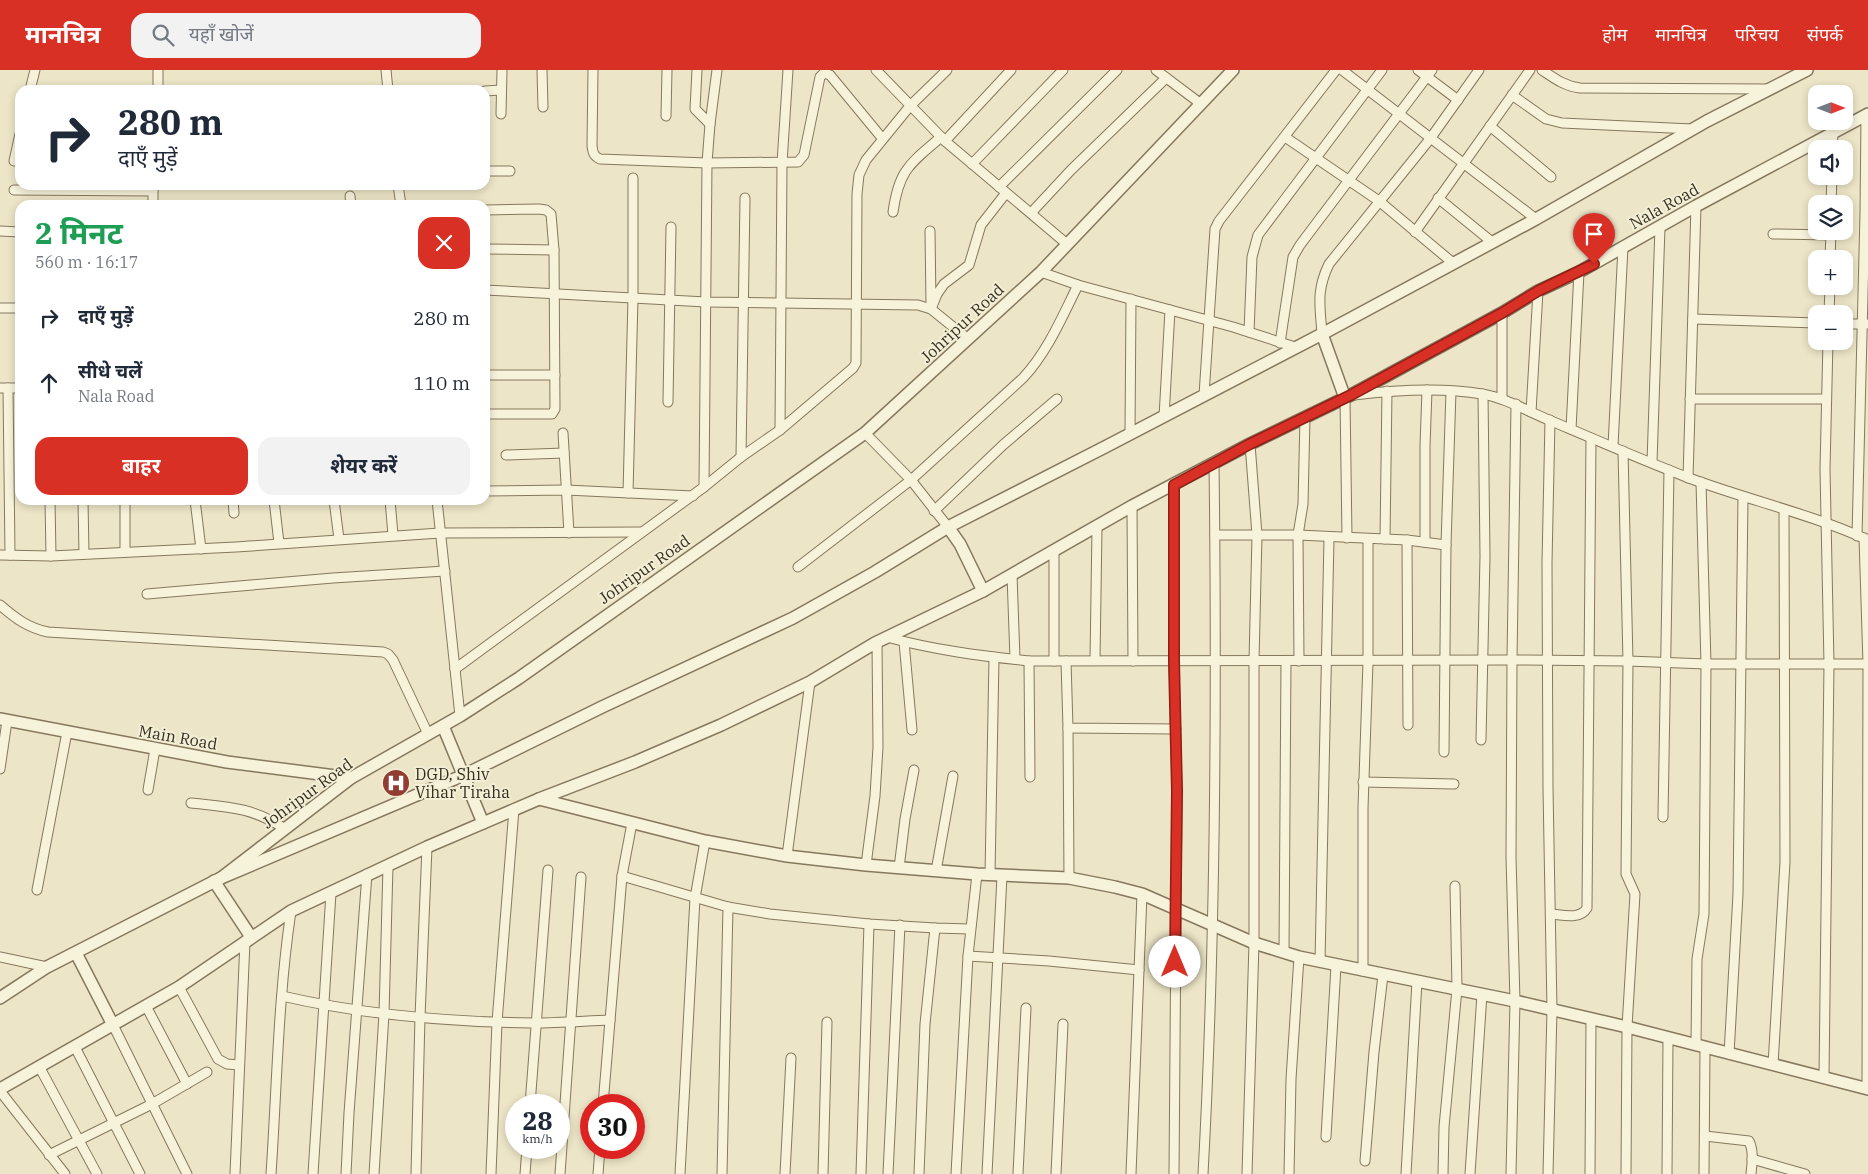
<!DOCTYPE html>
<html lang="hi">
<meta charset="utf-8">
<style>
:root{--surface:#fff;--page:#f2f2f3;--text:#1f2937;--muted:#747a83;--accent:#d93025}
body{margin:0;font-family:"IBM Plex Serif","Noto Sans Devanagari",serif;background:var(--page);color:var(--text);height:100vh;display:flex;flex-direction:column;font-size:19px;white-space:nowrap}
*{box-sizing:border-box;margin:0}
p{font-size:16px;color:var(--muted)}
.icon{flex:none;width:28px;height:28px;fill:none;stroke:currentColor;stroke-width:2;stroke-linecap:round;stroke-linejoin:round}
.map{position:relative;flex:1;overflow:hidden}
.details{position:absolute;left:15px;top:130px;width:475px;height:305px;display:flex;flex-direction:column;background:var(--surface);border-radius:15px;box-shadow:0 2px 8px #0003}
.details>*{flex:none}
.guide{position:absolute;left:15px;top:15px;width:475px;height:105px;border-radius:15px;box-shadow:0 2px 8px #0003;background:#fff;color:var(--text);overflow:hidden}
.needle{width:32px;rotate:90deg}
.controls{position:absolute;left:1808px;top:15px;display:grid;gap:10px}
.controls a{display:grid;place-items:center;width:45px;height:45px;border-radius:10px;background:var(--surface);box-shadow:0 2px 8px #0003;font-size:25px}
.speed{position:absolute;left:505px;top:1024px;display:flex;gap:10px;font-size:25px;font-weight:700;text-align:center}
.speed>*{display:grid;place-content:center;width:65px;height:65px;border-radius:50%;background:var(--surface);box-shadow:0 2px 8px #0003;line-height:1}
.speed small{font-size:12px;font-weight:400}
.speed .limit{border:8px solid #d22;background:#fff;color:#111}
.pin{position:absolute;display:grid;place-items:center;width:42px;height:42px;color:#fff;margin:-51px -21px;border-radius:50% 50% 50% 0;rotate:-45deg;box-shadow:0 0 5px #0007}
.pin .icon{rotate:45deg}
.me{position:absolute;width:55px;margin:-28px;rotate:0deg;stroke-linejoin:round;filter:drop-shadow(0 0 4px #0008)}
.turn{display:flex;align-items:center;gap:18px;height:105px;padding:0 20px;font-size:22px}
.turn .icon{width:65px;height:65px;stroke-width:2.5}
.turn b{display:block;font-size:35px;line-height:42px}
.round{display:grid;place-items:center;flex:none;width:52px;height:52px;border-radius:15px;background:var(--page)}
.overview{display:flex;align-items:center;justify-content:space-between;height:85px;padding:0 20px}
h1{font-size:30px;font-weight:700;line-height:38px;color:#1e9e55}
.button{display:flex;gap:10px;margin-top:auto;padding:10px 20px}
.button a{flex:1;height:58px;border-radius:15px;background:var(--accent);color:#fff;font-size:20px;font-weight:700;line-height:58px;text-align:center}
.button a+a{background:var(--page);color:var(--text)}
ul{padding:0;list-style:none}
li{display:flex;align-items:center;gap:15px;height:65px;padding:0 20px}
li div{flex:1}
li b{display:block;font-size:19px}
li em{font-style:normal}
header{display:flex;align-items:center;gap:30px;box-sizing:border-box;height:70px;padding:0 25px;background:var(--accent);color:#fff}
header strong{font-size:24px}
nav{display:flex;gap:28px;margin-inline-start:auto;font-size:18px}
.search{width:350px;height:45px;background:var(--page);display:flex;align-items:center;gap:12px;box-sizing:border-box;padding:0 18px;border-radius:15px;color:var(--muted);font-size:19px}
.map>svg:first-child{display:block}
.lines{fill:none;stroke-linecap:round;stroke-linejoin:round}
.minor-casing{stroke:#86785e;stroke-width:11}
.tertiary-casing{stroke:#86785e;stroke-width:14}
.minor{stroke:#f7f2da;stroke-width:9}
.tertiary{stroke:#f7f2da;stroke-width:11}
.route-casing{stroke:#8d1f18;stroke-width:12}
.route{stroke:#d93025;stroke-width:9}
.labels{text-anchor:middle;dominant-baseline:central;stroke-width:4;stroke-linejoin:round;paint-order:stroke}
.street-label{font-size:16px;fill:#372e20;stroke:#f3efd6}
.poi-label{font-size:16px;fill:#372e20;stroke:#f3efd6;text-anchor:start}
</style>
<header>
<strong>मानचित्र</strong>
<div class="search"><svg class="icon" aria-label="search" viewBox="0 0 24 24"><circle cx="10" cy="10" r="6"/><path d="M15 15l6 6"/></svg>यहाँ खोजें</div>
<nav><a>होम</a><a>मानचित्र</a><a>परिचय</a><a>संपर्क</a></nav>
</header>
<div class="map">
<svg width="1868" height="1104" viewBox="0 0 1868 1104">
<rect width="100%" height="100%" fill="#ece5c7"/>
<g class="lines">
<defs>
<g id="minor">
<path d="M386 0 388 20"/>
<path d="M542 0 543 37"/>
<path d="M593 0 592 76C593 82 593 86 600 89L707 93 798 92 804 85 820 7 824 3 830 5 882 68"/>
<path d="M697 0 695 39 710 54"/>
<path d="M876 0 945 71 1067 174"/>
<path d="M1156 0 1201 34"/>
<path d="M1342 0 1536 149"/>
<path d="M1418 0 1458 30"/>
<path d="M1542 0C1554 8 1564 16 1580 18L1768 19"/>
<path d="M30 20 35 0"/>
<path d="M158 20V0"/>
<path d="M485 21 501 20"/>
<path d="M1512 25 1546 49 1562 53 1692 59"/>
<path d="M501 44 502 0"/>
<path d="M666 46 667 0"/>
<path d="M1490 56 1551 107"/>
<path d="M1285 67 1379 131 1453 193"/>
<path d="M945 71 1011 0"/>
<path d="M1832 79 1833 63"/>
<path d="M14 91 20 64"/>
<path d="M972 94 1063 0"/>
<path d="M485 101H510"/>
<path d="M398 115 401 135"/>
<path d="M999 117 1117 0"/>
<path d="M14 120 153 121"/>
<path d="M350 126 351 135"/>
<path d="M1438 128 1492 172"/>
<path d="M1831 134 1832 106"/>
<path d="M153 135V115"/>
<path d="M485 140 539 139 546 140 551 144 554 180 555 339 552 344H485"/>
<path d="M893 142C899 99 910 94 941 67"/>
<path d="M1031 143 1071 100 1166 8"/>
<path d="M0 161 20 162"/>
<path d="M930 161 931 234"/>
<path d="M1415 162 1530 0"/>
<path d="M1773 164 1831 165"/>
<path d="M485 179 554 180"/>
<path d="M1830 189 1831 161"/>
<path d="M1041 202 1078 215 1233 257 1295 277"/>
<path d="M485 220 706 232 918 235 931 239 968 269"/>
<path d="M0 238H20"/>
<path d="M931 239 937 224 944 214 969 195 981 155 1006 123"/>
<path d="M1829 244 1830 216"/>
<path d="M1693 249 1816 253"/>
<path d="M1844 254H1868"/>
<path d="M1249 262 1252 187 1258 165 1382 0"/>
<path d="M1322 264C1320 235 1316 221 1329 194L1430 69 1479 0"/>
<path d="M1280 273 1293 187 1300 175 1432 0"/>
<path d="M485 305H555"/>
<path d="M0 318H20"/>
<path d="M8 318 10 485"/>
<path d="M1204 325 1215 159 1219 151 1336 0"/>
<path d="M1354 325C1396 320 1440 317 1482 324 1506 328 1527 341 1549 350 1596 370 1642 390 1689 408 1748 430 1811 444 1868 470"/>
<path d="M1345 328 1347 468"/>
<path d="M1502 329V243"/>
<path d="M1690 329H1826"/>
<path d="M668 332 671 157"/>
<path d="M1531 342 1538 221"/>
<path d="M1164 347 1170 240"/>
<path d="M1571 359 1579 202"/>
<path d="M780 360 782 93 788 0"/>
<path d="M563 363 569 463"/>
<path d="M865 363 911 410 948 457"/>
<path d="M1130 364 1131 229"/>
<path d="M1613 376 1623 177"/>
<path d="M1623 381 1628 591 1626 804 1635 824 1627 957 1626 1104"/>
<path d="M506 385 564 383"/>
<path d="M741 387 745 128"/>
<path d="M1652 392 1660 157"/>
<path d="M1688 408 1696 136"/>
<path d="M1174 415V591L1177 721 1174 1104"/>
<path d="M704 417 707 93 710 54 717 0"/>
<path d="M485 421 566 420 693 426"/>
<path d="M628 423 633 228V108"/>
<path d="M50 430 51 486"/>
<path d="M83 430 84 484"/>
<path d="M125 430V482"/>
<path d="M195 430 201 479"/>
<path d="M233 430 234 443"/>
<path d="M274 430 279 473"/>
<path d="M334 430 339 469"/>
<path d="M390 430 393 465"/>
<path d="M437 430 460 646"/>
<path d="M1132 436 1133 591"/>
<path d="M934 441 1003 375 1057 329"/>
<path d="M1215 465H1298L1407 470 1446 475"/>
<path d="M1857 466 1865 143 1866 45"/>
<path d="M1864 468 1868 594 1867 1019"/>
<path d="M1385 469 1387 321"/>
<path d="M1407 470 1408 655"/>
<path d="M1425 472V376L1427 320"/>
<path d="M0 485 51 486 236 477 440 463 642 462"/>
<path d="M798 497 911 410 1023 308C1048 281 1062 247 1078 215"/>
<path d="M1012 505 1015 589"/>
<path d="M147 524 333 508 445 501"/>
<path d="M0 535C15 548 28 558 48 562L383 582 388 584 393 590 428 664"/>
<path d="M887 567C933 580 982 586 1029 591L1512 590 1628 591 1706 594H1868"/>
<path d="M904 572 912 660"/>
<path d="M1095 590 1097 457"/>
<path d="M1029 591 1030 707"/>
<path d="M1054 591V481"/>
<path d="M1066 591 1068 658 1176 659"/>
<path d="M1299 591 1298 465 1303 434 1305 347"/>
<path d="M455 599 704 417 741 387 780 360 853 298 856 293 857 124 859 105 866 90 910 36 947 0"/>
<path d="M1068 658 1069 808"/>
<path d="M1481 670 1485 486 1483 324"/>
<path d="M1444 682 1446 475 1451 321"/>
<path d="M0 699 7 651"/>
<path d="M1363 712 1454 714"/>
<path d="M148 720 155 679"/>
<path d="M191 733C228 737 252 737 285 759"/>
<path d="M1663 747 1669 400"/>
<path d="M787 786 810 612"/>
<path d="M866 795 875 726 878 677 877 572"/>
<path d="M899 798 905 749 914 700"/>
<path d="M936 801 953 706"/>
<path d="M990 805 994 587"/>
<path d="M622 806 728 837 770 844 869 854 935 858 970 859"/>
<path d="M37 820 67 662"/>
<path d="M1551 844C1563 845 1580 850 1587 838L1591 368"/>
<path d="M1284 882 1286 591"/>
<path d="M968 886 1049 891 1139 900"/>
<path d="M0 887 47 897"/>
<path d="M1320 892 1329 468"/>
<path d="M1363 901V738L1368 592V469"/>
<path d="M179 917 218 989 227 994 239 995"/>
<path d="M282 926C364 945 449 952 533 953 559 953 584 951 610 950"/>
<path d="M146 936 187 1014"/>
<path d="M113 955 187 1104"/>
<path d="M1696 975 1697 889 1704 844 1706 594 1701 412"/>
<path d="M75 977 140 1104"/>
<path d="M1729 984 1738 824 1743 427"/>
<path d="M1773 995 1785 792 1784 440"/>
<path d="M40 998 97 1104"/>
<path d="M1824 1007 1829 594 1825 399 1828 271"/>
<path d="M0 1021 65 1104"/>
<path d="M530 1035 548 800"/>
<path d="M603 1035 622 806 632 753"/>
<path d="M1705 1066 1749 1071C1754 1081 1752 1093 1751 1104"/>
<path d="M1326 1067 1336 896"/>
<path d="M49 1085 152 1034 207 1002"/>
<path d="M1752 1089 1805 1104"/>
<path d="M1365 1091 1374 982 1383 905"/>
<path d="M235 1104 245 871"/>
<path d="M271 1104C277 1016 278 928 291 841"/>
<path d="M313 1104 331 823"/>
<path d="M346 1104 349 1043 367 804"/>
<path d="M374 1104 384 944 388 796"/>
<path d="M416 1104 420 947 427 777"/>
<path d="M491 1104 497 952 514 739"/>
<path d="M525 1104 527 1078"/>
<path d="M560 1104 581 807"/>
<path d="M598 1104 600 1078"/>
<path d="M680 1104 695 828 705 771"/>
<path d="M722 1104 728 837"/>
<path d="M785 1104 791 988"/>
<path d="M823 1104 827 952"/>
<path d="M861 1104 869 854"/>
<path d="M888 1104 900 855"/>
<path d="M919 1104 925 954 935 858"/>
<path d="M956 1104 968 886 977 804"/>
<path d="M987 1104 1002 806"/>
<path d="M1018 1104 1026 938"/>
<path d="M1056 1104 1063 954"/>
<path d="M1131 1104 1142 824"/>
<path d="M1203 1104C1216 867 1217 630 1214 393"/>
<path d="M1247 1104 1254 873V591L1257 465 1250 374"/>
<path d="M1289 1104 1291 1009 1299 887"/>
<path d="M1406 1104 1417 911"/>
<path d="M1443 1104 1444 1057 1457 919 1455 816"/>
<path d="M1470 1104 1482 924"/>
<path d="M1511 1104 1515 931 1511 787 1512 590 1516 334"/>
<path d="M1548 1104 1552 940 1548 718 1547 493 1550 350"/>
<path d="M1590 1104 1591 950"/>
<path d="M1667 1104 1668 968"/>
<path d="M1704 1104 1705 978"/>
</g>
<g id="tertiary">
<path d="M1322 264 1345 328"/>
<path d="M948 457 960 474 983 521"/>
<path d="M0 649 227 692 351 708"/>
<path d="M443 656 483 753"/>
<path d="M539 729 705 771 787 786 866 795 977 804 1069 808 1115 817 1142 824 1254 873 1299 887 1515 931 1627 957 1868 1019"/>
<path d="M221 808 464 705 602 637 793 548 875 502 948 457 1105 377 1322 264 1536 149 1707 51 1807 0"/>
<path d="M214 811 251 867"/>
<path d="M76 883 113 955"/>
<path d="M0 928 47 897 221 808 351 708 460 646 519 608 865 363 1041 202 1233 0"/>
<path d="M0 1019 179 917 291 841 427 777 539 729 635 692 721 655 810 612 875 573 983 521 1132 436 1250 374 1351 325 1502 243 1538 221 1579 202 1696 136 1868 44"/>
</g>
</defs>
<use href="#minor" class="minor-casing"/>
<use href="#tertiary" class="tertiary-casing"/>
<use href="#minor" class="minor"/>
<use href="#tertiary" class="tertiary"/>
</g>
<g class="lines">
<defs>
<path id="route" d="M1175 892 1177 721 1174 591V415L1250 374 1351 325 1502 243 1538 221 1594 194"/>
</defs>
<use href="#route" class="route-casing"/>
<use href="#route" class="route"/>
</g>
<defs>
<symbol id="hospital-disc" viewBox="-11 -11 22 22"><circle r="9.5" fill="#913d32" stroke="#f3efd6"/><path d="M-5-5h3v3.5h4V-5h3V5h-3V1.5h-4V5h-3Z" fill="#fff"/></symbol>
</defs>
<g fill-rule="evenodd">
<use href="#hospital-disc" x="380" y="697" width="32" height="32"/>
</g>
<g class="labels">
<g class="street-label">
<text transform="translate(1664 136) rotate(-29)">Nala Road</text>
<text transform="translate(962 253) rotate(-43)">Johripur Road</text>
<text transform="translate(644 499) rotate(-35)">Johripur Road</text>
<text transform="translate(178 667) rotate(10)">Main Road</text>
<text transform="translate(307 723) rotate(-36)">Johripur Road</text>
</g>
<g class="poi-label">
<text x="415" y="704">DGD, Shiv<tspan x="415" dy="18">Vihar Tiraha</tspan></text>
</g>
</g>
</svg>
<div class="controls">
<a><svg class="needle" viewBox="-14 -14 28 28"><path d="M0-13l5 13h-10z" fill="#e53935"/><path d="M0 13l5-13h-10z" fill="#747a83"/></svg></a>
<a><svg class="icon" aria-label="sound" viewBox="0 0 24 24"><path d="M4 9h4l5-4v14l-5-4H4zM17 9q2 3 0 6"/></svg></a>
<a><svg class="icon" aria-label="layers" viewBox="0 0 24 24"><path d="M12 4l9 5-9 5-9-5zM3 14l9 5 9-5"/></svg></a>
<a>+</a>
<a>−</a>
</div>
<div class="speed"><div>28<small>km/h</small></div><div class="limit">30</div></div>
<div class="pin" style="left:1594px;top:194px;background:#d93025"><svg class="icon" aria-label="arrive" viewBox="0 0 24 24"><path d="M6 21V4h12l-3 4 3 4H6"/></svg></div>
<svg class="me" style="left:1175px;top:892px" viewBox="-20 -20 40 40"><circle r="19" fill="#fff"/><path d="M0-13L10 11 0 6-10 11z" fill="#d93025"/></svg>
<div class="guide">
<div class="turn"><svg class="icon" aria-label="right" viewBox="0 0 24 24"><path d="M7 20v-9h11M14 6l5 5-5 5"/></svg><div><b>280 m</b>दाएँ मुड़ें</div></div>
</div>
<section class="details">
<div class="overview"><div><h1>2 मिनट</h1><p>560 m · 16:17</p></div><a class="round" style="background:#d93025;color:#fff"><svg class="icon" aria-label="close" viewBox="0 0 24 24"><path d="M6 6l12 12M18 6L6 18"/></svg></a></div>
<ul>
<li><svg class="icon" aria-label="right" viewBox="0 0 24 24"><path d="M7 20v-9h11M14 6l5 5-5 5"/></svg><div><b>दाएँ मुड़ें</b></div><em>280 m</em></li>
<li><svg class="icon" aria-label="ahead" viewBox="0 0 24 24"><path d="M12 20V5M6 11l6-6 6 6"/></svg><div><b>सीधे चलें</b><p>Nala Road</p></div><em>110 m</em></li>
</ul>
<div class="button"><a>बाहर</a><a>शेयर करें</a></div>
</section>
</div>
